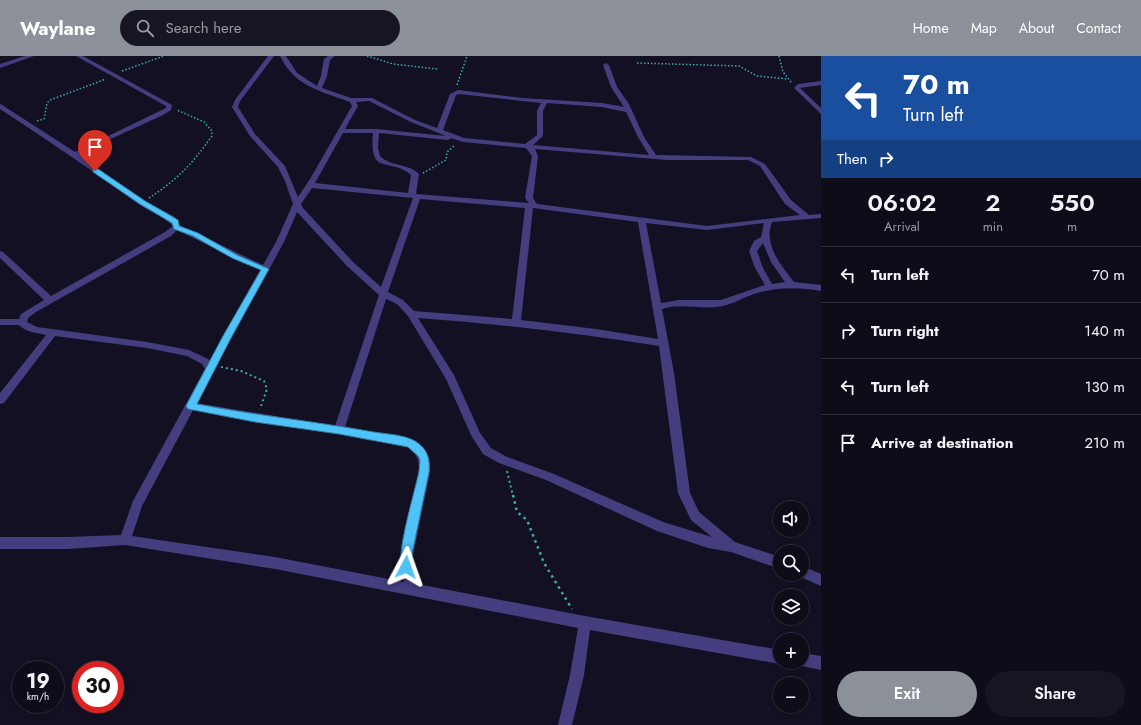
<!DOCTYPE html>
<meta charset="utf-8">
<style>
:root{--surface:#0f0c1a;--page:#181523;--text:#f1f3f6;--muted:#9b9ba2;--line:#2f2c39;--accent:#8c9099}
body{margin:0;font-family:Jost,sans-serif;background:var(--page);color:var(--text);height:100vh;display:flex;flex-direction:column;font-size:15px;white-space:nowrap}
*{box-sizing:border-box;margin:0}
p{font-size:13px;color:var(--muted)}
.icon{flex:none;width:22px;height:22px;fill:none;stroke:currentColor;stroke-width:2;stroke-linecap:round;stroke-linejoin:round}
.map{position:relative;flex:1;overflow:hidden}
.side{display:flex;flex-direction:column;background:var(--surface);width:320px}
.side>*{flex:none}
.hud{background:#1a4fa0;color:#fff;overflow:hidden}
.buttons{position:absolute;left:773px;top:445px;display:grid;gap:8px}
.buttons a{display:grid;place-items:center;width:36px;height:36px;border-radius:50%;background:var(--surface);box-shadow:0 2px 6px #0003,0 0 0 1px var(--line);font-size:20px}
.speed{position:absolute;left:12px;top:605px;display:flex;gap:8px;font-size:20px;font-weight:700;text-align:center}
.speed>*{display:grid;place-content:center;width:52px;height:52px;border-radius:50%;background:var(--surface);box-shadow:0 2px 6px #0003,0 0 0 1px var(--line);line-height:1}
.speed small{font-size:10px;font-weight:400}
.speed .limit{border:6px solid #d22;background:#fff;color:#111}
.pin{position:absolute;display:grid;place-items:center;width:34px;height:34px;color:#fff;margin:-41px -17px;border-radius:50% 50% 50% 0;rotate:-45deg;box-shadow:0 0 4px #0007}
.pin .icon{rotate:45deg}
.me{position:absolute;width:44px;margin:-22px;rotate:4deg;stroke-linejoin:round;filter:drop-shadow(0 0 3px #0008)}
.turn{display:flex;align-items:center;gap:14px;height:84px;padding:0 16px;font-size:18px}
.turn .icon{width:52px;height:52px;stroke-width:2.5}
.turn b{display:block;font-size:28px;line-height:34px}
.then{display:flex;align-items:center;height:38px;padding:0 16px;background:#0003;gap:8px;font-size:15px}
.eta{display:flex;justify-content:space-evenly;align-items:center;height:68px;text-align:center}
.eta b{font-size:24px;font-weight:600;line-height:28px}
.action{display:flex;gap:8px;margin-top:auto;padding:8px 16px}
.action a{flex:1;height:46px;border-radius:24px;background:var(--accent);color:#fff;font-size:16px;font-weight:600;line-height:46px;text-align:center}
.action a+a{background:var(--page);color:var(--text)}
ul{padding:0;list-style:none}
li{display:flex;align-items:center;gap:12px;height:56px;padding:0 16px;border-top:1px solid var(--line)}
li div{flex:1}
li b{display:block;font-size:15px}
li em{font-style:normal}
header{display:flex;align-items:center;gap:24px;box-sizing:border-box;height:56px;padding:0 20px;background:var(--accent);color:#fff}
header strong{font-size:19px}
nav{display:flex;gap:22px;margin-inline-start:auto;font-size:14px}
.search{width:280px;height:36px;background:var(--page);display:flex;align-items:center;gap:10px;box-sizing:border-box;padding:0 14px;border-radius:22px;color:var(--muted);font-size:15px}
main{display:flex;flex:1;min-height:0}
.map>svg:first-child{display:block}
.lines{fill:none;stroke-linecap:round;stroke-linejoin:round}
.path-far2{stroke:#37aead;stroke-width:1.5;stroke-dasharray:1.5 2;stroke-linecap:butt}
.path-far1{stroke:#37aead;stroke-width:2;stroke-dasharray:2 3;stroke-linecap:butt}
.path{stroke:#37aead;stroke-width:2.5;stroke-dasharray:2.5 4;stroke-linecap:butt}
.minor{fill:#443e7f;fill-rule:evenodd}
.route{fill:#4fc3f7;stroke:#337fa1}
</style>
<header>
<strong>Waylane</strong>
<div class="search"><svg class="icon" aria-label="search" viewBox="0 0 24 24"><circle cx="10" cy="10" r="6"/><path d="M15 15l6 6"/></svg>Search here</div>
<nav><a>Home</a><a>Map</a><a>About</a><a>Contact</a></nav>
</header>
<main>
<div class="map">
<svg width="821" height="669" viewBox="0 0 821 669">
<rect width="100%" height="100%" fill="#141023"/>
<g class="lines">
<g class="path-far2">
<path d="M367 0 393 8 437 13"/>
<path d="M779 0 783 16 792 27"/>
<path d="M637 7 739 10 757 20 788 23"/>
<path d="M122 15 164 0"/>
<path d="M457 29 467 0"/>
<path d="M37 65 44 63 47 47 50 44 106 23"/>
<path d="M423 117 446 104 447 96 455 89"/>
<path d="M149 142C178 123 192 108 212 80V75L204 66 177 54"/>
</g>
<g class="path-far1">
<path d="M221 311 241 315 264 325 267 333 260 353"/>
<path d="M507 415 513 440"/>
</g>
<path class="path" d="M513 439 517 456 527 464 544 507 572 553"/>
<g class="minor">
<path d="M25 0H34L0 12V8Z"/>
<path d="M76 0H83L172 49 171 54 163 59 91 92 80 100 145 145 173 160 181 170 263 209 276 186 293 148 285 125 278 111 250 80 232 51 235 44 268 0H274L240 45 238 51 255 78 285 110 298 141 310 123 352 50 350 46C321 35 295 31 280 0H286L297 17 317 30 321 20 324 3 328 0H335L330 4 327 20 322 32 351 42H372L415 64 437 72 450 38 458 34 523 42 602 47 624 51 611 31 603 9 606 7 609 9 617 31 629 48 644 81 656 99 751 101 765 108 791 144 809 159 821 158V162L772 166C763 189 781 209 794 226L821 229V235C799 231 776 231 754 238 742 242 730 250 717 251 699 253 680 247 662 253L674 317 690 437 699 456 735 486 780 501V513L731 496 708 492 657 475 546 424 499 407 483 398 471 379 446 323 408 260 397 248 386 243 345 371C356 373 367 375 379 377 404 381 432 382 430 416L412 504V511L417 528 585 560 780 594V606H784L780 608 590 574 584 619 572 669H558L570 619 578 572 275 513 125 489 68 493H0V481H68L121 479 133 445 205 313 202 308 187 300 147 292 55 280 4 347 0 348V337L46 279C37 277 25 276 19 269H0V263H19L21 258 44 244 0 202V195L3 196 51 240 165 176 173 170C163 159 148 155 137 147 92 114 46 83 0 53V48L2 49 75 96 166 52V50ZM459 38 541 47 537 55V79L525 88 464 82 443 74 456 39ZM369 45 411 66 446 80 376 73H345L358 50 356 46ZM547 47 602 51 626 56 638 81 649 99 533 89 543 80V55ZM343 77H373C369 122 389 100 411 119L408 137 315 127ZM379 77 448 84 451 82 463 86 526 92 532 100 525 142 529 147 416 138 419 118C408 107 391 111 380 100L378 92ZM535 93 667 104H748L760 110 785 148 800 159 707 170 537 148 533 142 538 100ZM312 132 413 142 381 231 353 206 303 152 301 148ZM420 143 525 152 512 263 414 255 403 244 388 236ZM533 152 638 166 658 283 596 273 521 264ZM297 156 347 210 379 239 335 370 196 347 284 186ZM646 167 707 174 764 167 761 181 754 185 749 195 755 212 765 229 721 244H679L661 247ZM177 174 260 214 210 304 189 294 147 286 37 271 27 266 28 262 36 256 171 180ZM763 187 771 206 785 226 772 228 763 212 757 195ZM418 262C499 268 579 277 659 290L678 437 691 464 712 481 663 466 554 418 507 401 491 392 480 377 454 319ZM193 354 400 388C412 392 419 399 419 412L400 504V511L404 526 275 501 132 480 142 450Z"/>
<path d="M821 25V29L800 32 821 52V58L794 32 798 28Z"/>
<path d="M802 510 821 518V530L798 520 797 518H802Z"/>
<path d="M802 597 821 600V614L797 609 796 606H802Z"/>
</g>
</g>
<path class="route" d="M93 113H98L145 145 173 161 178 164 179 170 198 177 237 199 269 213 232 280 197 348C254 359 311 365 368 375 382 378 403 378 415 385 428 393 430 403 429 416L413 493 410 515 406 517 402 515C395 500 415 435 419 416L420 404 418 400 408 391 339 378 255 366 188 353 186 350 223 280 261 214 232 202 193 180 174 173 172 167 140 148 93 116Z"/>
</svg>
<div class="buttons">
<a><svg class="icon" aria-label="sound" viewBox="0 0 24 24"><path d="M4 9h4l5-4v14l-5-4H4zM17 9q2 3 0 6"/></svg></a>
<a><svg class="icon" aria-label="search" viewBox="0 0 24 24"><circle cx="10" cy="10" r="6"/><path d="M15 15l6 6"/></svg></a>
<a><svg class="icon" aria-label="layers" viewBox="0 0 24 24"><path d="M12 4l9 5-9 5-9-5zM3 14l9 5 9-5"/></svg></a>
<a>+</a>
<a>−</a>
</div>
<div class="speed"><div>19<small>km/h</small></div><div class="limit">30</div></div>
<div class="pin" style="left:95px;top:115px;background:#d93025"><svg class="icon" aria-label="arrive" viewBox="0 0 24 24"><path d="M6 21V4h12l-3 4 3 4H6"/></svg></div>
<svg class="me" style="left:406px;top:511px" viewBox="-20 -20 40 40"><path d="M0-17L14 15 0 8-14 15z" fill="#4fc3f7" stroke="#fff" stroke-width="4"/></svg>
</div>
<section class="side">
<div class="hud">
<div class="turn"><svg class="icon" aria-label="left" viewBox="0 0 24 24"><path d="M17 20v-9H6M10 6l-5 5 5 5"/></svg><div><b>70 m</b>Turn left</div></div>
<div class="then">Then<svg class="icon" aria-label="right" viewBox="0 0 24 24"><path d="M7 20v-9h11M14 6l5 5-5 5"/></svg></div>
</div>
<div class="eta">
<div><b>06:02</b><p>Arrival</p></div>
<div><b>2</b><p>min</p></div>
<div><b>550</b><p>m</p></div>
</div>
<ul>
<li><svg class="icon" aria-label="left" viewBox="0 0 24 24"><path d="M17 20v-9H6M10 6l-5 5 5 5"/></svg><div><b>Turn left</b></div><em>70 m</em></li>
<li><svg class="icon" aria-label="right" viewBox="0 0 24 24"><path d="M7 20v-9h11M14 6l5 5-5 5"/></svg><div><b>Turn right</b></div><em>140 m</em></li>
<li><svg class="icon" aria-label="left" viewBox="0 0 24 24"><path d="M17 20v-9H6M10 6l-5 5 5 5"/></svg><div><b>Turn left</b></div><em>130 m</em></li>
<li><svg class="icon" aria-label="arrive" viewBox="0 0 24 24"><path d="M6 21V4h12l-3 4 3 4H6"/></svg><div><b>Arrive at destination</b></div><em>210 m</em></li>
</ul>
<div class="action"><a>Exit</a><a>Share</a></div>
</section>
</main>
